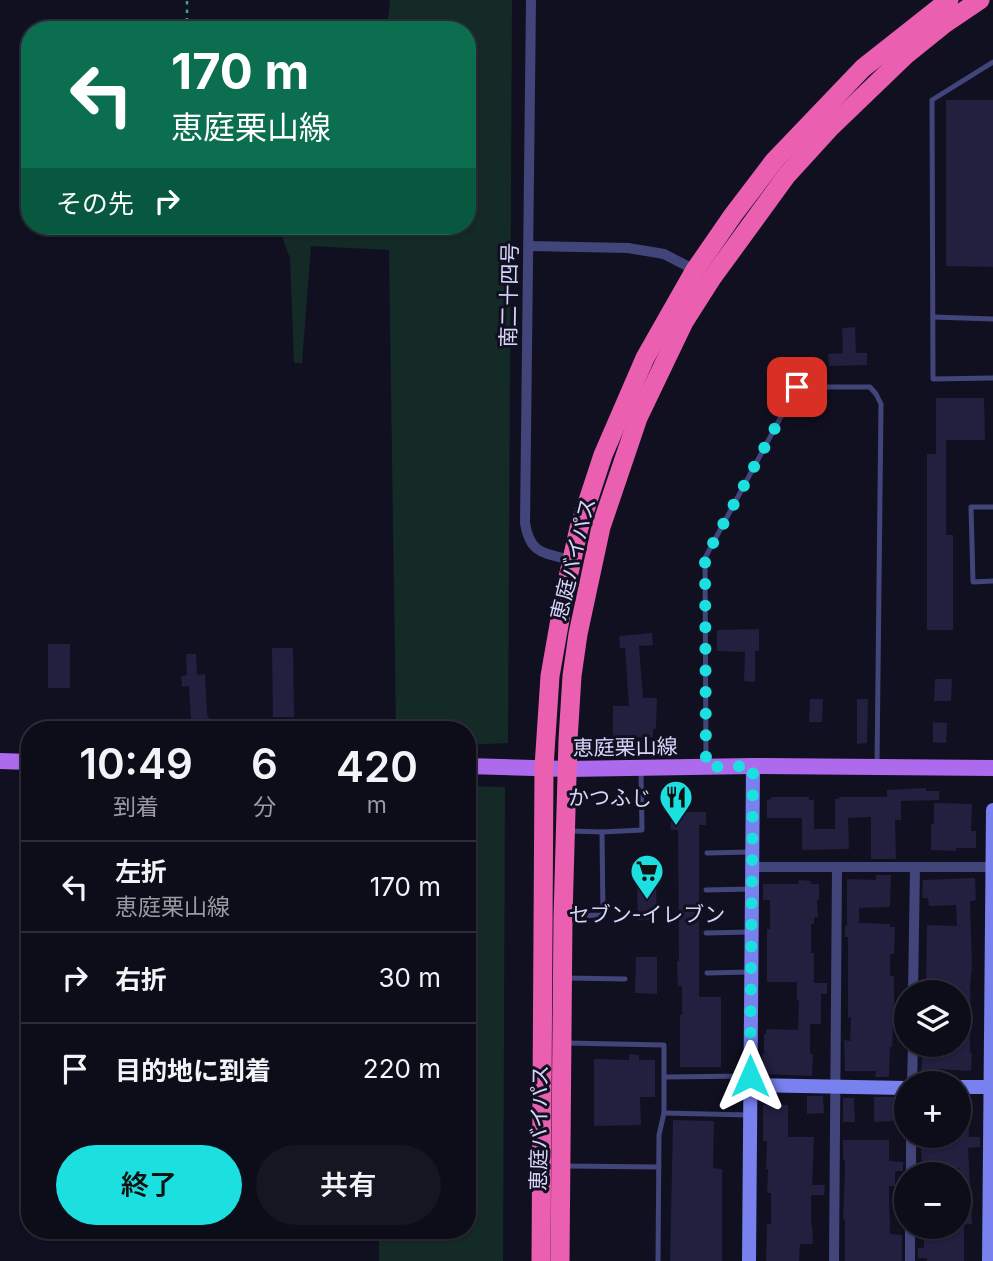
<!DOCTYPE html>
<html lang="ja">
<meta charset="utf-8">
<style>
:root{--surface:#0d0c19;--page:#161522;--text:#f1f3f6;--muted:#9a9ba2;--line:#2d2c38;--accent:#1cdfdf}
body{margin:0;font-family:Inter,"Noto Sans JP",sans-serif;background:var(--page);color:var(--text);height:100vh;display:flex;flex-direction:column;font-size:26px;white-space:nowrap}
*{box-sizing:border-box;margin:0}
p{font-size:23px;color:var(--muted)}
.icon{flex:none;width:38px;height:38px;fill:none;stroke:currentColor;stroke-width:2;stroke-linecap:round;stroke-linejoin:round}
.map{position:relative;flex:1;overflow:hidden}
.panel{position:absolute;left:21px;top:721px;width:455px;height:518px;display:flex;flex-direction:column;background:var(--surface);border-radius:28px;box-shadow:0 2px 5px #0004,0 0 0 2px var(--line)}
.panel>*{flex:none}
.guide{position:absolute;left:21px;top:21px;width:455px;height:214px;border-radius:28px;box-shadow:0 2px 5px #0004,0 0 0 2px var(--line);background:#0b6e4f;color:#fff;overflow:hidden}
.fabs{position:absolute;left:894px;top:980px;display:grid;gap:14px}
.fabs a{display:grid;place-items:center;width:77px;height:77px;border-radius:50%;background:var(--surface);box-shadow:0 2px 5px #0004,0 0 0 2px var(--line);font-size:35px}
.pin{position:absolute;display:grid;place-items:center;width:60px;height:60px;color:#fff;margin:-30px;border-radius:14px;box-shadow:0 4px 10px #0006}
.me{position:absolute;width:77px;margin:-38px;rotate:0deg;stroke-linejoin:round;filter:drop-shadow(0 0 5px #0008)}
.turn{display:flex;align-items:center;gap:24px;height:147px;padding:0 35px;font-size:32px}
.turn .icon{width:91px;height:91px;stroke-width:2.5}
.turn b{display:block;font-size:49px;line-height:60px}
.then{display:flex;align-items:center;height:66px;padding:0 35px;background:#0003;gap:14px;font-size:26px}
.eta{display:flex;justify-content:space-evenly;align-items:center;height:119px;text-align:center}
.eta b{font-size:42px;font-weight:600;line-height:49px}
.primary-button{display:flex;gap:14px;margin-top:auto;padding:14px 35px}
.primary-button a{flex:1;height:80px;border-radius:42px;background:var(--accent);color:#111;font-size:28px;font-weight:600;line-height:80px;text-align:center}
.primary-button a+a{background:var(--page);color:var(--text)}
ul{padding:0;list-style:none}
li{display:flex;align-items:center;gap:21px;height:91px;padding:0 35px;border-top:2px solid var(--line)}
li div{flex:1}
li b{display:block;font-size:26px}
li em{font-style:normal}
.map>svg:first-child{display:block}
.green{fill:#142a27}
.building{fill:#221f3f}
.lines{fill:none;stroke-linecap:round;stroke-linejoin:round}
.path{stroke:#3da695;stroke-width:2.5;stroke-dasharray:3.5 5;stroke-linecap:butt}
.lane{stroke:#41457a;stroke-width:5}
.street{stroke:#41457a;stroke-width:10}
.secondary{stroke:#7881ee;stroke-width:14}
.primary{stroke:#ae6aec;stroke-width:16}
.highway{stroke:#eb5fb0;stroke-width:19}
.route{stroke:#1cdfdf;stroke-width:12;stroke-dasharray:0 21.6}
.labels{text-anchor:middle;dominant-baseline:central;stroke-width:6;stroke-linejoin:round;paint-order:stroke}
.street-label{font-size:21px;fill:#d6d5fa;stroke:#111021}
.poi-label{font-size:21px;fill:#d6d5fa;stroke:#111021;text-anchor:end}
</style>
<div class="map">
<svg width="993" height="1261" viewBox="0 0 993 1261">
<rect width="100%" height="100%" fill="#111021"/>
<g class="green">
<path d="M390 0H512L508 743 467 745V730H396L389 250 311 246 302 363H294L290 258 278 226H467V30H387Z"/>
<path d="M467 786 505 787 503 1261H379V1230H467Z"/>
</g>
<g class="building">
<path d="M946 100H993V267L946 266Z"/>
<path d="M855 327 856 353H867V365L829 366 828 354 843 353 842 328Z"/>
<path d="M936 398H984L985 440H946V535H953V630H927V454H936Z"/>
<path d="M759 629V651H755V682L744 681 745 652 717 651V630Z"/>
<path d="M652 633 653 645 639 646 643 698H657L656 729H653V737H613V706H629L625 648H620L619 636Z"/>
<rect x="48" y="644" width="22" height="44"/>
<path d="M272 648H293L294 717H273Z"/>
<path d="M186 654H196L197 675 205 674 207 712 208 718H210V730H184V719H191L189 686 182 687 181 676 187 675Z"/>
<path d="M935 679H952L951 701H934Z"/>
<path d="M810 699H823L822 722H809Z"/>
<path d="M857 699H868L867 743 857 744Z"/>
<path d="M933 722 947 723 946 743 933 742Z"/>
<path d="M926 788V791H939V800L901 801V820H895L896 859H871V817L848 818 849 849 802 850V818H767V800L771 799V797H809V800H814V829H835V799H839V797H887V790Z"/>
<path d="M934 803 972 804 971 831H976V848H956V851L931 850V824H934Z"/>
<path d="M671 812H706V825H699V997H721V1067H680V1015H682V986H678L677 961H679L678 830H671Z"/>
<path d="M876 875H891L890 907 859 908V923L890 924V927H895L894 954H890V976H894V1005L892 1047H890L889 1077H875L876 1071H845L844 1040 850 1041 851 1017 848 1018V937H845V926H847V879L876 880Z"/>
<path d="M975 878 976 900 970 901 972 967 970 985 971 1023H970V1053H972L971 1071 938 1069V1078L921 1077 923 1045H959V992H931V985H926L927 925 957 926 956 905 929 906 928 898H922L923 880Z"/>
<path d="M799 880 811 881V884H819V900H817L818 917H814V924H811V953H814V983H827V994H821V1024H810V1054H813L812 1076 764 1074 765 1066H762V1054L764 1055V1034H766V1029L798 1030 799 1000H797V982H767V929H770V900H763V884H798Z"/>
<path d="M637 883H656L657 919 638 920Z"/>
<path d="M636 957H657V994L635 993Z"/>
<path d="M629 1054 639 1055V1060H655V1097H640L641 1125 594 1126V1059L629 1060Z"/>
<path d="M807 1096H823L824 1113 807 1114Z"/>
<path d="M874 1097H895V1121L874 1122Z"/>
<path d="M843 1098H854L855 1122H843Z"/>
<path d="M959 1103H968L969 1137H980V1147L968 1148 972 1224 959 1225V1168L922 1169 921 1146 923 1136H959Z"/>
<path d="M763 1105H788V1137H814L812 1185H825L824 1195H811V1225H812L813 1244H800L799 1261H766L767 1224H771V1193H767L768 1169H766L767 1141H763Z"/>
<path d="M673 1120 714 1121 713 1168 722 1169V1261H670Z"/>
<path d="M843 1140H889V1161L903 1162V1171H895V1186H889L890 1234 902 1235V1261H845V1220L843 1219 845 1166V1160H843Z"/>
<path d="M945 1227H964V1261H927V1258H918V1248H924V1231H945Z"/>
</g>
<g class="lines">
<g class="path">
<path d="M187 30V0"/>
<path d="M187 237V226"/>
</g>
<g class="lane">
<path d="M993 62 932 100 933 379 993 378"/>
<path d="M933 317 993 319"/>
<path d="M993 507H971L973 582 993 581"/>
<path d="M706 764 705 558 797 387H870L876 394 881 404 877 766"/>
<path d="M602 832 642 830 641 772"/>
<path d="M707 853 750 852"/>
<path d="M706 890 752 889"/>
<path d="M566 916 603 915 602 832 571 831"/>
<path d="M706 933 751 932"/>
<path d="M707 973 750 972"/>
<path d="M565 978 625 979"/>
<path d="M566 1043 664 1045V1113L659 1135 658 1261"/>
<path d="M665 1077 750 1076"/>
<path d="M664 1113 749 1115"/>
<path d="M564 1166 659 1167"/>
</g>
<g class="street">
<path d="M531 0 525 523C530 555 545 553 571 560"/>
<path d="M529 246 628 248 664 254 695 270"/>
<path d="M752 867H993"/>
<path d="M913 992 915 867"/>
<path d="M912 1083 913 1045"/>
<path d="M911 1174V1136"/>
<path d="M834 1261 837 868"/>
<path d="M910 1261V1227"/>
</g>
<g class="secondary">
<path d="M750 1085 906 1088"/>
<path d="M959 1087H993"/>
<path d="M749 1261 753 766"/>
<path d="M989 1261 993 810"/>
</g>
<g class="primary">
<path d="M0 761 30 762"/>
<path d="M467 766 567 769 753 766 993 768"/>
</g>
<g class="highway">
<path d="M541 1261 544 767 550 676 565 591 579 528 603 455 645 358 695 270 733 215 774 161 863 68 949 0"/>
<path d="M560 1261 563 917 568 740 572 676 578 634 601 527 638 418 684 322 712 278 787 175 829 129 907 54 943 25 980 0"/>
</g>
</g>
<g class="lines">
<path class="route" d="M750 1076 753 766 706 767 705 558 797 387"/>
</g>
<defs>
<symbol id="restaurant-pin" viewBox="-11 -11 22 30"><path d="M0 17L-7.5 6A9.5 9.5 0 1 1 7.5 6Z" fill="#1cdfdf" stroke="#111021"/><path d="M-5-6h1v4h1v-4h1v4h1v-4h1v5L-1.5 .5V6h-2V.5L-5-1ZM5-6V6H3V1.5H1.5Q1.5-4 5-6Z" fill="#111"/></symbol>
<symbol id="supermarket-pin" viewBox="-11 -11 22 30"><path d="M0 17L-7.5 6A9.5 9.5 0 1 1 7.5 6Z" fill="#1cdfdf" stroke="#111021"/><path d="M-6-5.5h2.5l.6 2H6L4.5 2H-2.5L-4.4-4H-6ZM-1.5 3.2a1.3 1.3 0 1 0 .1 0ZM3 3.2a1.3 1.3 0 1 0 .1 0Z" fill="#111"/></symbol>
</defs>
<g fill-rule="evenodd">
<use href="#restaurant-pin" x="657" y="778" width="38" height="52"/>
<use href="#supermarket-pin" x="628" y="852" width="38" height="52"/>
</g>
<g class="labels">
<g class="street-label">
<text transform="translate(509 295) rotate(-89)">南二十四号</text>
<text transform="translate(573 559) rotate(-76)">恵庭バイパス</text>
<text transform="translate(625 747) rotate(-1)">恵庭栗山線</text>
<text transform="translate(539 1128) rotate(-89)">恵庭バイパス</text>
</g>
<g class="poi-label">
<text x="652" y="797">かつふじ</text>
<text x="647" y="914" text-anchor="middle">セブン-イレブン</text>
</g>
</g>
</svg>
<div class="fabs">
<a><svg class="icon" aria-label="layers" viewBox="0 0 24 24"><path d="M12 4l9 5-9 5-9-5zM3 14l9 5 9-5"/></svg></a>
<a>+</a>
<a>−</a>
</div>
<div class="pin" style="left:797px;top:387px;background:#d93025"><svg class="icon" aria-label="arrive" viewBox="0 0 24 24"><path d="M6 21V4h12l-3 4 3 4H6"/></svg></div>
<svg class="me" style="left:750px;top:1076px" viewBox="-20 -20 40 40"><path d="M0-17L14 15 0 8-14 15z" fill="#1cdfdf" stroke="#fff" stroke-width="4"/></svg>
<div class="guide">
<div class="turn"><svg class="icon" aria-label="left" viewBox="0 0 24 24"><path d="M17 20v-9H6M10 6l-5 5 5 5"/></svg><div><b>170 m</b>恵庭栗山線</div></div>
<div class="then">その先<svg class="icon" aria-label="right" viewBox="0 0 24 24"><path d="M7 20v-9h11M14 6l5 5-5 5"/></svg></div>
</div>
<section class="panel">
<div class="eta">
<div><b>10:49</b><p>到着</p></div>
<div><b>6</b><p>分</p></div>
<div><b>420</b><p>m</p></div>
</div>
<ul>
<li><svg class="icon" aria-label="left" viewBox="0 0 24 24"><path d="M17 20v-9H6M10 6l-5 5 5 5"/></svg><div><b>左折</b><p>恵庭栗山線</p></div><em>170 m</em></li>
<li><svg class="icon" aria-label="right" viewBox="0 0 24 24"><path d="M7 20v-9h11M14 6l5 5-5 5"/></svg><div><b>右折</b></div><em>30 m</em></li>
<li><svg class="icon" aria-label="arrive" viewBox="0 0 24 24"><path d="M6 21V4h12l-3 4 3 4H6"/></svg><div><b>目的地に到着</b></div><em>220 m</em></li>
</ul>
<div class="primary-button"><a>終了</a><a>共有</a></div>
</section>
</div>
